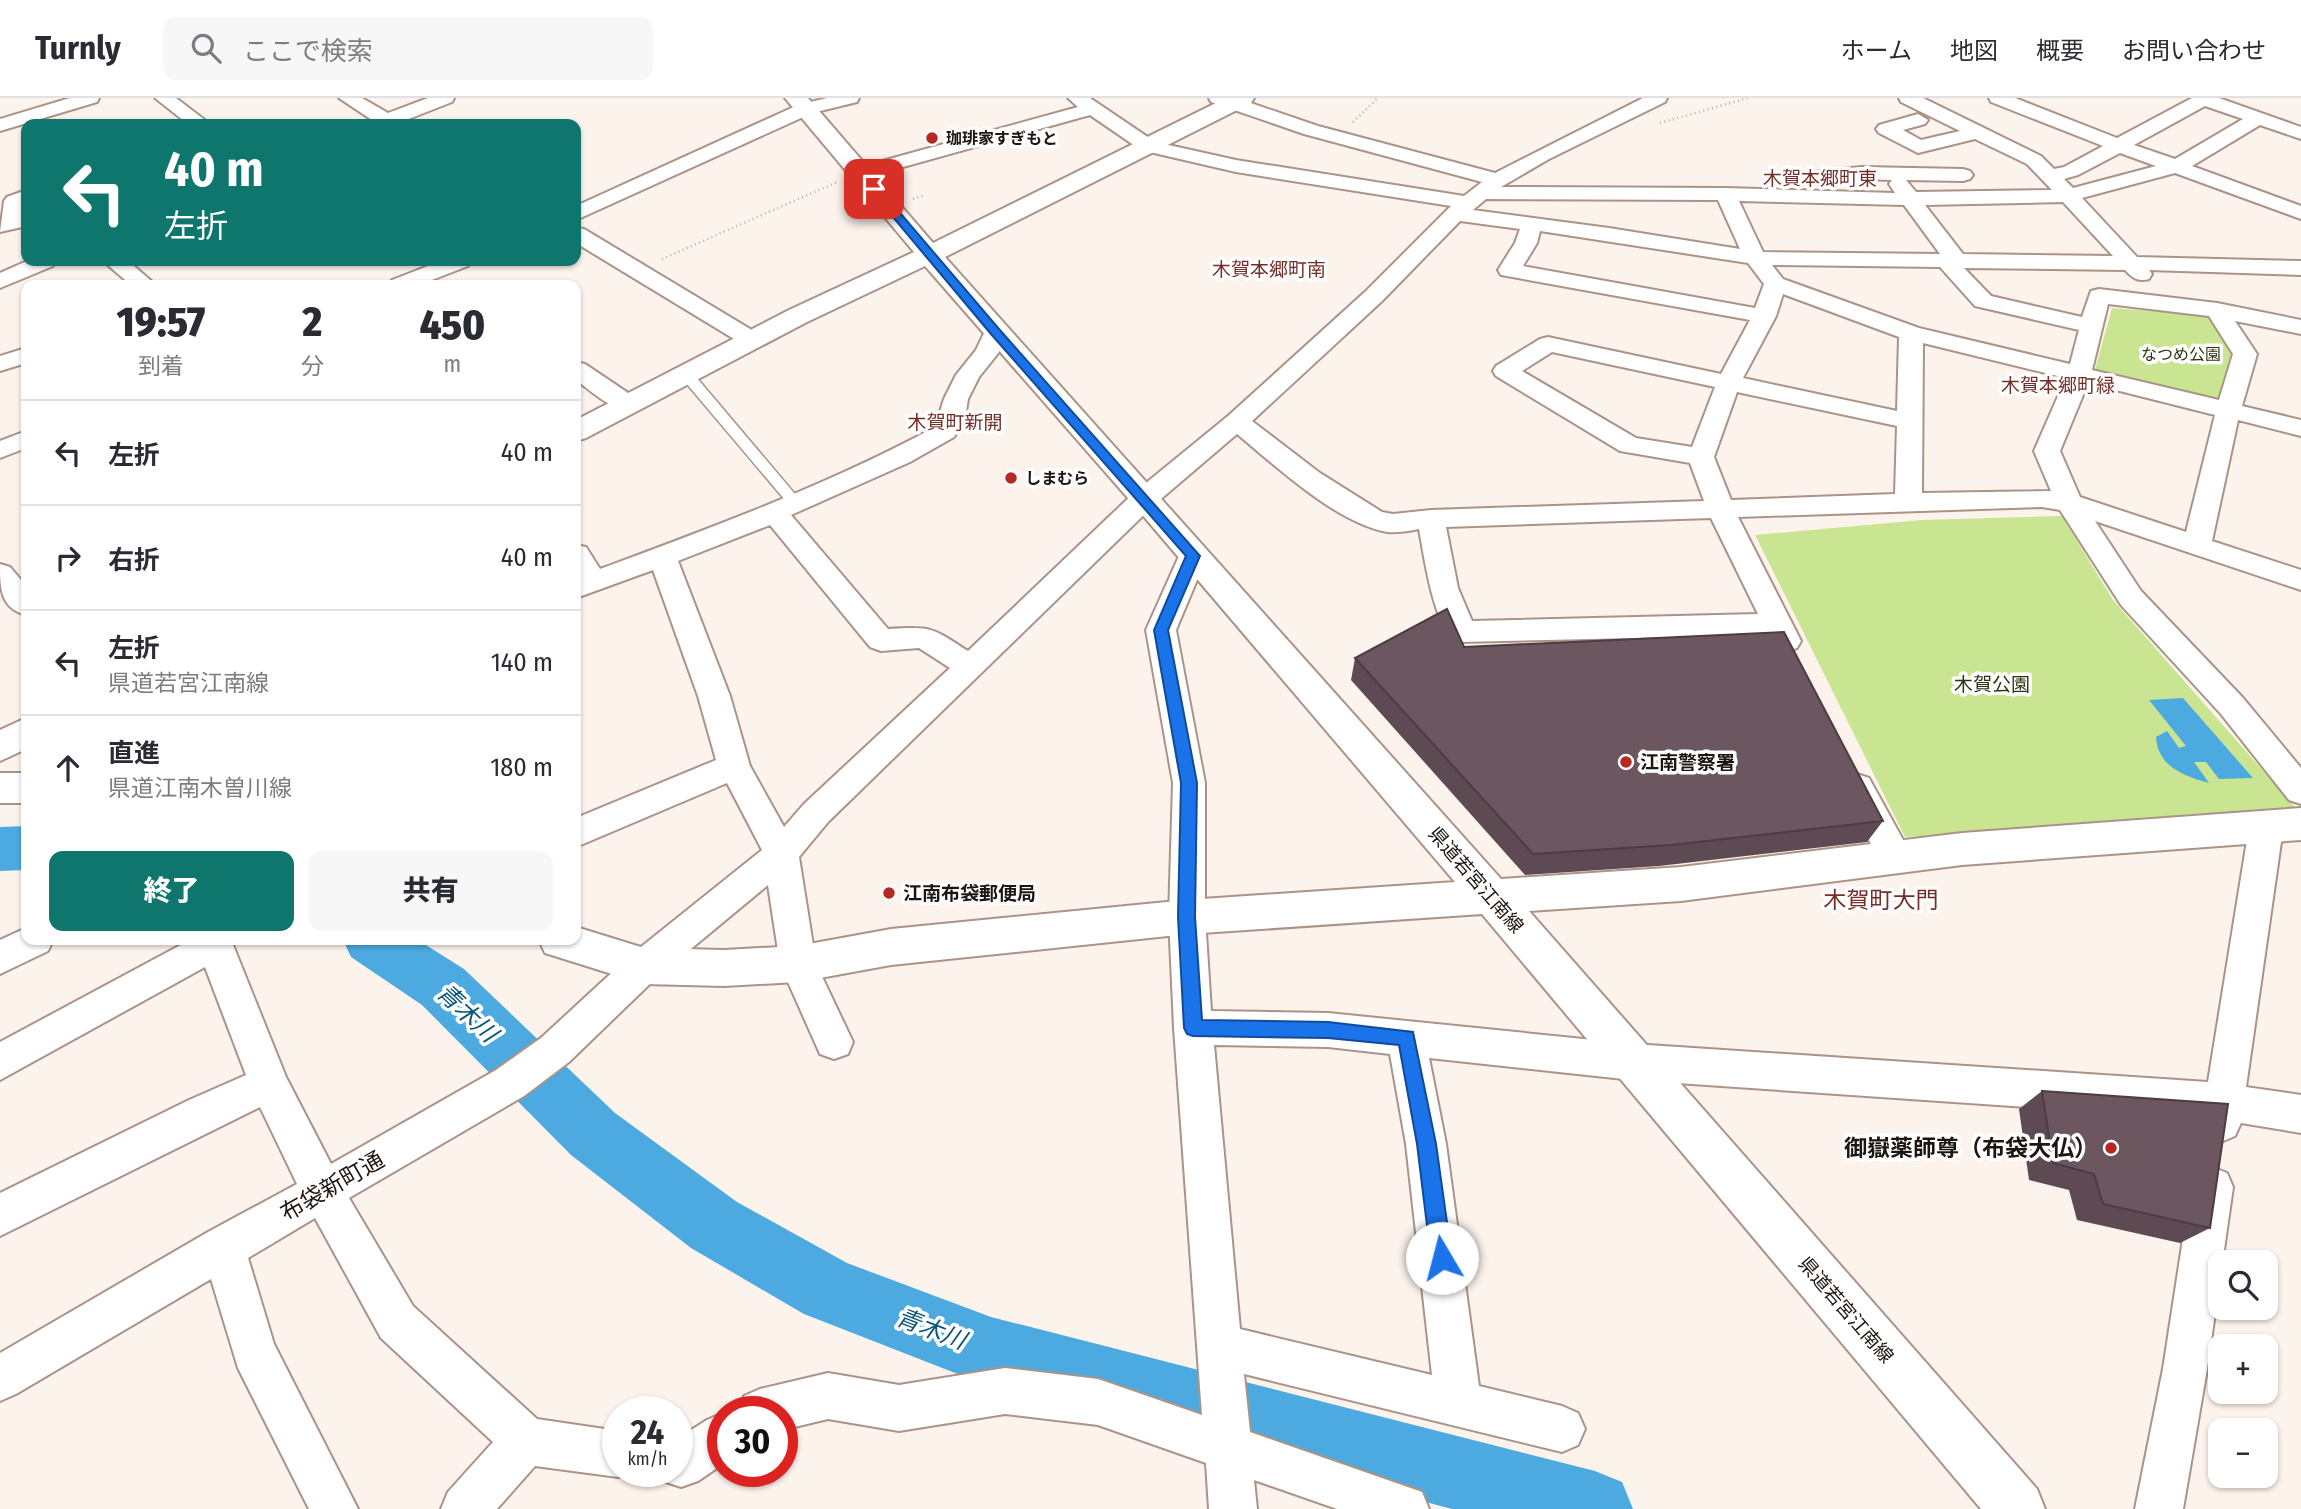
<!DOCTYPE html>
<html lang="ja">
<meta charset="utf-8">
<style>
:root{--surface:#fff;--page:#f7f7f7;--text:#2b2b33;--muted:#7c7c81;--line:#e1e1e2;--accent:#0f766e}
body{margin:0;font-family:"Fira Sans Condensed","Noto Sans JP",sans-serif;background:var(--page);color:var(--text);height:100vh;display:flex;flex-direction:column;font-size:26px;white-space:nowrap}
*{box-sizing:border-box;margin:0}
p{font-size:23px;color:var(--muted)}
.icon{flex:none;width:38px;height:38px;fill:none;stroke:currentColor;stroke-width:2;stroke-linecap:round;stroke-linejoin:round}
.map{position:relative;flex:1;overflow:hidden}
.sheet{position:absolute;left:21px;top:182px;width:560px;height:665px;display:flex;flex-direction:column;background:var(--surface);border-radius:14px;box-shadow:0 2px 5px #0004}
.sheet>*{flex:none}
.top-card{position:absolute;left:21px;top:21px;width:560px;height:147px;border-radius:14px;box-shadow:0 2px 5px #0004;background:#0f766e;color:#fff;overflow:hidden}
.controls{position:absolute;left:2208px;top:1152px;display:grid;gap:14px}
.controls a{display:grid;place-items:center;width:70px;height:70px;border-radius:14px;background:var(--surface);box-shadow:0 2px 5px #0004;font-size:35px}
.speed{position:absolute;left:602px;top:1298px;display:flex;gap:14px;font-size:35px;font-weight:700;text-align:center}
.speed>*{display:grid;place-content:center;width:91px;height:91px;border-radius:50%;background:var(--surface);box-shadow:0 2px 5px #0004;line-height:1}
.speed small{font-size:18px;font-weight:400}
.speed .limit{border:10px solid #d22;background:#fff;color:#111}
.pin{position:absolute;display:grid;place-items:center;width:60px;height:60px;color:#fff;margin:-30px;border-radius:14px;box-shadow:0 4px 10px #0006}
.me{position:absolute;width:77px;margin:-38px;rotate:352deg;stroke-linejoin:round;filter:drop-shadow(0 0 5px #0008)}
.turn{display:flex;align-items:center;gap:24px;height:147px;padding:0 28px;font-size:32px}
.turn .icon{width:91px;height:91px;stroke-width:2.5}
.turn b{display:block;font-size:49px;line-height:60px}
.eta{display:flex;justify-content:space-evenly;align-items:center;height:119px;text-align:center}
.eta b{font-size:42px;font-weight:800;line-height:49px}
.primary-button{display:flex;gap:14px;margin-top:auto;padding:14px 28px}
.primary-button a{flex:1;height:80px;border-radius:14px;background:var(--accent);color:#fff;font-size:28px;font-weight:800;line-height:80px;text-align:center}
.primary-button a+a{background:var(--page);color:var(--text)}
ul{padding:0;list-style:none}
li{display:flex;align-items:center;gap:21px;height:105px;padding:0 28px;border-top:2px solid var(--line)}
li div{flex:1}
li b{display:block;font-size:26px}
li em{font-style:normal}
header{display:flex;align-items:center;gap:42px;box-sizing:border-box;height:98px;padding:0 35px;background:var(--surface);border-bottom:2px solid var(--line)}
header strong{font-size:33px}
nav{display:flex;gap:38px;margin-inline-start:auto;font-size:24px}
.search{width:490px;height:63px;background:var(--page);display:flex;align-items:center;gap:18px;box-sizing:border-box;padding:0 24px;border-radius:14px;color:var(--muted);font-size:26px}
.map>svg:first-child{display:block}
.green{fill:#cae592}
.water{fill:#4caae0}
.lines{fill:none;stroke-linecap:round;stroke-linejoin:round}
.river{fill:#4caae0;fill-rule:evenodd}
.lane-casing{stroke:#ab9387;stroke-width:3}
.street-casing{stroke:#ab9387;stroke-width:4}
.secondary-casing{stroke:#ab9387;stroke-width:4}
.path{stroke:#b8aea9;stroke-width:2.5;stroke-dasharray:1 3.5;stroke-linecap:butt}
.lane{fill:#fff;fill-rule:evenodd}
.street{fill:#fff;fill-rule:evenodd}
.secondary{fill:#fff;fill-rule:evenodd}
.wall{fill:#5d4a53}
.building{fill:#6c5660;stroke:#4c3c43;stroke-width:2}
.route{fill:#1a73e8;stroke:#114b97;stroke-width:2}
.poi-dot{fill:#b72823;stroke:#fff;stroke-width:2.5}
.labels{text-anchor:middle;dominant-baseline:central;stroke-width:7;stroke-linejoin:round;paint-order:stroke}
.far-poi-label{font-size:16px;font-weight:bold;fill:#1e1511;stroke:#fff;text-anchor:start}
.far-park-label{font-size:16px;fill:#2b3611;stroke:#fff}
.far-quarter-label{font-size:19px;fill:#752f29;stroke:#fff}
.park-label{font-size:19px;fill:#2b3611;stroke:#fff}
.poi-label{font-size:19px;font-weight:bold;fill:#1e1511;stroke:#fff;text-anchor:start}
.street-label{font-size:19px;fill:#1e1511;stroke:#fff}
.quarter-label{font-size:23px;fill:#752f29;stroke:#fff}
.near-poi-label{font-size:23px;font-weight:bold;fill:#1e1511;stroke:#fff;text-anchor:end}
.near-street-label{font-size:23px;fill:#1e1511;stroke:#fff}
.near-water-label{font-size:24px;font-style:italic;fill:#095579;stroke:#fff}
</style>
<header>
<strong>Turnly</strong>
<div class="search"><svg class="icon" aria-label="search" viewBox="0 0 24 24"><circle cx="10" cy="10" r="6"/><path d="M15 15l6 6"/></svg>ここで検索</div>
<nav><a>ホーム</a><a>地図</a><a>概要</a><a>お問い合わせ</a></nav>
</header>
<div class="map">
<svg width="2301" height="1411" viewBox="0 0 2301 1411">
<rect width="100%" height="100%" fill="#fdf3ed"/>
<g class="green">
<path d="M2112 210 2209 217 2232 253 2221 308 2094 275Z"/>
<path d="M2062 418 2113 502 2295 709 2162 725 1905 739 1755 437 1922 422Z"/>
</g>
<path class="water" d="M2183 600 2253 680 2219 681 2206 664H2194L2209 685C2184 678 2158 669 2156 639L2167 633 2179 650 2186 648 2149 602Z"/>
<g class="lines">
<g class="river">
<path d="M26 728V772L0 773V729Z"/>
<path d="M343 842H418L464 871 615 1015 737 1104 847 1165 991 1219 1595 1373 1622 1384 1633 1411H1452L991 1289 804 1216 691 1150 571 1057 422 907 351 859Z"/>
</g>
<defs>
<path id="lane" d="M686 272 691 273 800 402V408H790L681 279V273Z"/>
<g id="street">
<path d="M70 0H99L97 4 0 33V21Z"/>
<path d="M155 0H176L210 26H188Z"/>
<path d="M339 0H362L388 15 428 0H454L452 4 401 24 402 26H369L372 22Z"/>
<path d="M827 0H859L857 4 812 15 576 122V108L798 7Z"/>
<path d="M1068 0H1090L1155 44 1236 62 1464 98 1482 84 1304 36 1211 4 1209 0H1236L1318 28 1495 75 1643 0H1667L1665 4 1549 61 1501 89 1725 90 1895 95 1889 86 1892 82 1862 81 1810 86 1803 84 1800 80 1803 76 1810 74 1862 69 1963 71 1970 73 1973 77 1970 81 1963 83 1906 82 1916 94 2052 92 2027 66 1975 41 1918 55 1879 35 1876 31 1879 27 1918 16 1928 22 1925 26 1903 32 1921 42 1960 33 1901 4 1899 0H1923L2041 58 2054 71 2064 69 2103 48 1991 4 1989 0H2015L2117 40 2192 0H2219L2301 29V41L2260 27 2192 68 2301 108V121L2175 75 2082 100 2137 159 2301 163V177L2149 172 2152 176 2149 181C2137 184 2133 180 2125 172L1964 170 1991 198 2082 219 2091 193 2099 191 2217 205 2301 222V236L2235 223 2257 256 2242 308 2301 322V338L2238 322 2212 443 2301 472V492L2095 423 2141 493 2243 600 2301 670V706L2289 702 2221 616 2121 507 2060 412 2042 409 1738 419 1801 543 1797 550 1786 554 1775 550 1768 537 1461 544 1450 541C1431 508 1426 469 1419 431 1409 433 1397 435 1387 434 1335 424 1277 369 1237 336L1155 406 828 724 799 759 816 866 853 944 848 956 834 961 820 956 780 866 768 787 657 879 569 964 524 998 349 1100 413 1208 537 1321 618 1333V1374H632L618 1379 535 1368 497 1411H441L448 1394 493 1344 381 1240 315 1120 248 1160 274 1246 358 1411H309L238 1270 211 1181 16 1296 0 1303V1255L208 1134 297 1086 260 1009 0 1138V1095L189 1002 246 977 205 869 0 982V944L190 842H231L286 979 331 1066 496 972 541 940 631 857 762 752 727 685 576 749V720L716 662 698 598 653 472 576 500V447L586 449 600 471C713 429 828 387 935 329L944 301 956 277 976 252 987 229H1003L1007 234 999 254 979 279 968 301 965 320 954 339 910 364 791 417 888 531C933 528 932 530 968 553L1135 394 1228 318 1366 193 1451 108 1236 74 1141 52 1090 17 860 81 853 79 850 75 853 71 1078 9ZM2205 8 2243 21 2175 61 2134 47ZM2120 55 2156 68 2073 90 2064 81 2078 77ZM1486 101 1718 102 1740 151 1609 130 1473 112ZM1739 103 1904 107 1940 156 1763 154ZM2063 104 2113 158 1963 156 1925 107ZM1460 123 1520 131 1515 145 1498 172 1501 177 1750 222 1721 276 1548 239 1540 241 1496 268 1493 273 1496 278 1620 353 1690 365 1704 403 1431 412 1393 416 1382 414 1320 375 1252 323 1382 203ZM1540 133 1748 165 1764 186 1755 210 1523 168 1537 145ZM1772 167 1940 169 1975 208 2079 232 2070 266 1919 230 1783 181ZM1783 196 1899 239 1897 313 1743 280 1776 218ZM2108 206 2209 218 2233 256 2219 302 2092 272ZM1923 245 2066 280 2034 353 2051 393 1922 395ZM1552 254 1715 289 1692 349 1636 340 1522 273ZM2088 285 2215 317 2186 434 2080 399 2060 353ZM1737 294 1897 328 1895 396 1731 402 1714 359ZM1711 420 1758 516 1472 523 1458 490 1446 429ZM770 427 870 549 881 553 919 550 950 570 804 706 784 729 750 668 730 598 678 463Z"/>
<path d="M26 92 25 124 22 129 0 134 4 103 7 99Z"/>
<path d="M576 130 584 131 760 237 764 242 760 247H744L576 145Z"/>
<path d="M27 163H56L53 168 0 190V175Z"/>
<path d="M103 163H128L156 187H131Z"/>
<path d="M441 163H471L468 168 419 187H389L392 182Z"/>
<path d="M26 250V265L0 273V258Z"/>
<path d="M576 264 585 266 637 301 640 306 637 311C615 317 593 294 576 282Z"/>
<path d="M26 333V350L0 360V343Z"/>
<path d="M1193 449 1203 451 1207 458 1176 532 1205 685V819L1211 913 1328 915 1633 946 2208 984 2249 730 2254 720 2266 716 2278 720 2283 730 2246 989 2301 997V1035L2241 1025 2235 1038 2221 1044 2207 1038 2202 1021 1633 982 1429 960 1446 1046 1479 1288 1562 1308 1578 1315 1585 1331 1578 1347 1562 1354 1244 1276 1250 1334 1422 1394 1429 1411H1337L1254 1382 1257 1411H1209L1206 1365 1098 1327 1005 1316 899 1333 828 1321 782 1332V1314H737L744 1298 760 1291 828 1275 899 1287 1005 1270 1098 1281 1202 1317 1174 930 1169 819 1173 685 1146 532 1179 458 1183 451ZM1214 947 1328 949 1390 956 1406 1046 1432 1277 1240 1231Z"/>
<path d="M0 466 10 469 26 488V517C0 510 0 490 0 466Z"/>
<path d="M1857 676 1869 680 1908 751 1913 761 1908 771 1896 775 1884 771 1841 689 1845 680Z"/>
<path d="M26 830V842H53L48 853 0 876V842Z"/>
<path d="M2212 1069 2227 1075 2233 1089 2207 1271 2183 1411H2135L2163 1271 2191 1089 2197 1075Z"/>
<path d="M723 1315V1366L698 1383 681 1389 660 1382 657 1374H677V1341L707 1322Z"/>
</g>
<g id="secondary">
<path d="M785 0H808L933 145 1226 0H1254L1251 5 945 159 1501 781 1681 769 1962 735 2301 710V742L1962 767 1681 803 1529 813 2037 1391 2045 1411H1981L1482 816 1187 836 891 867 798 884 724 888 644 886 545 855 539 842H576V829L644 850 724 852 798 848 891 831 1187 802 1455 784 1134 407 925 168 807 224 586 340 576 343V322L789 212 914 154Z"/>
<path d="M26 620V651L0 663V632Z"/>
<rect x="0" y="675" width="26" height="30"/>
</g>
</defs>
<use href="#lane" class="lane-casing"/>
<use href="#street" class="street-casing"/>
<use href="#secondary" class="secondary-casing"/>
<g class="path">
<path d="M1353 24 1378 0"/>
<path d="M1660 25 1748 0"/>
<path d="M913 101 926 97"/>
<path d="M662 161 837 84"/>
</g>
<use href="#lane" class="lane"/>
<use href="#street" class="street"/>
<use href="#secondary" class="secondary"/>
</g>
<g class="wall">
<path d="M1464 549 1883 723 1867 744 1659 768 1525 777 1351 582 1355 560Z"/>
<path d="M2042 993 2210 1130 2180 1145 2077 1122 2069 1092 2029 1082 2019 1011Z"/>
</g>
<g class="building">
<path d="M1447 511 1464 549 1784 534 1883 723 1671 747 1533 756 1355 560Z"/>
<path d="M2042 993 2228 1006 2210 1130 2103 1106 2094 1076 2053 1065Z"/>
</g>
<path class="route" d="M871 89H878L999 231 1200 458 1168 532 1197 685 1195 819 1202 922 1328 924 1413 934 1436 1046 1452 1160 1449 1167 1442 1170 1434 1167 1431 1160 1417 1046 1399 947 1328 940 1193 938 1187 936 1184 930 1178 819 1181 685 1154 532 1186 458 991 236 871 93Z"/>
<g class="poi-dot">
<circle cx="932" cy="40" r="7"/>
<circle cx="1011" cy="380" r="7"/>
<circle cx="1626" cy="664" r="7"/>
<circle cx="889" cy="795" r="7"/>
<circle cx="2111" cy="1050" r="7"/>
</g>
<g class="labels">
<g class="far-poi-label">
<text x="946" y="40">珈琲家すぎもと</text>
<text x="1025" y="380">しまむら</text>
</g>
<g class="far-park-label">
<text x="2181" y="256">なつめ公園</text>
</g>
<g class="far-quarter-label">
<text x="1820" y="80">木賀本郷町東</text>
<text x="1269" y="171">木賀本郷町南</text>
<text x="2058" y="287">木賀本郷町緑</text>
<text x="955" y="324">木賀町新開</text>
</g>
<g class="park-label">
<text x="1992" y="586">木賀公園</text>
</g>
<g class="poi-label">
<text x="1640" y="664">江南警察署</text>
<text x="903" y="795">江南布袋郵便局</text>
</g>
<g class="street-label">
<text transform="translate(1476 782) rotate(49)">県道若宮江南線</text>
<text transform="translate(1846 1212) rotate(49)">県道若宮江南線</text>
</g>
<g class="quarter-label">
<text x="1881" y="802">木賀町大門</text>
</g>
<g class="near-poi-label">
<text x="2097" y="1050">御嶽薬師尊（布袋大仏）</text>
</g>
<g class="near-street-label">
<text transform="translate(332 1088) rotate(-30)">布袋新町通</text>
</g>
<g class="near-water-label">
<text transform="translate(467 915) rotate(43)">青木川</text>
<text transform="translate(931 1231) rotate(21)">青木川</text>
</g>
</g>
</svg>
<div class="controls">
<a><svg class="icon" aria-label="search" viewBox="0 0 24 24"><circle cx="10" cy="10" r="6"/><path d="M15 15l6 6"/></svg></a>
<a>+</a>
<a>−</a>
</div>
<div class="speed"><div>24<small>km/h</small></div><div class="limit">30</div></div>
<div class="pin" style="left:874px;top:91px;background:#d93025"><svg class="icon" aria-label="arrive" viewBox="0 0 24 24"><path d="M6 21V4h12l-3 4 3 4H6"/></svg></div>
<svg class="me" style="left:1442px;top:1160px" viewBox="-20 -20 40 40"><circle r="19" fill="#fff"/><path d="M0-13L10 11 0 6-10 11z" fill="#1a73e8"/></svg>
<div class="top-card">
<div class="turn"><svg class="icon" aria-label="left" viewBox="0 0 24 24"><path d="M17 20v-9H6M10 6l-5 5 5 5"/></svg><div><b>40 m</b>左折</div></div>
</div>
<section class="sheet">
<div class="eta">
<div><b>19:57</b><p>到着</p></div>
<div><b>2</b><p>分</p></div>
<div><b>450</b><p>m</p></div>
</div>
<ul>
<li><svg class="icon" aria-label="left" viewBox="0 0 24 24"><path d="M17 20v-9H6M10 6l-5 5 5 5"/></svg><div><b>左折</b></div><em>40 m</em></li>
<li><svg class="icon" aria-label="right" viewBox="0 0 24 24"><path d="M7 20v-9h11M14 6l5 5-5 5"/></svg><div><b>右折</b></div><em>40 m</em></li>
<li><svg class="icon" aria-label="left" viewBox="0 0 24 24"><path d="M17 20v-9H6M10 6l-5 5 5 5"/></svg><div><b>左折</b><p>県道若宮江南線</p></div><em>140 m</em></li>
<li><svg class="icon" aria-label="ahead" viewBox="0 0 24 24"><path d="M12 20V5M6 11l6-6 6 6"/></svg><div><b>直進</b><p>県道江南木曽川線</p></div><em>180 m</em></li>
</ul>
<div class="primary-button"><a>終了</a><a>共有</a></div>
</section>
</div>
